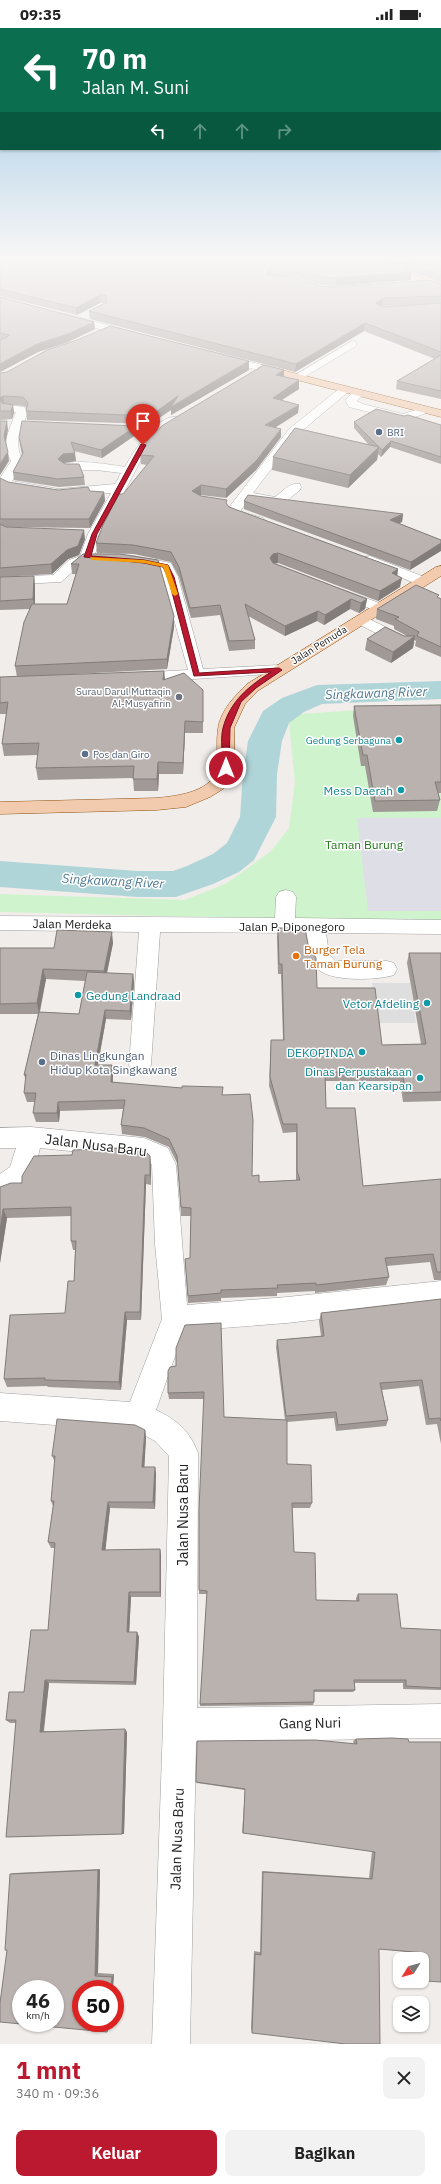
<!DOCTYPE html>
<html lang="id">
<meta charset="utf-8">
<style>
:root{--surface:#fff;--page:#f2f2f2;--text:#222;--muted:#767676;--accent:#bb192f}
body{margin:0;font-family:"IBM Plex Sans",sans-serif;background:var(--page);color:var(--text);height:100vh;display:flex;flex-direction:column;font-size:15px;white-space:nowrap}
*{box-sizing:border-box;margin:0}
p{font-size:13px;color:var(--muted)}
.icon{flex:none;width:22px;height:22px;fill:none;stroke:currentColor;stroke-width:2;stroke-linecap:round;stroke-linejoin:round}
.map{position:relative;height:2016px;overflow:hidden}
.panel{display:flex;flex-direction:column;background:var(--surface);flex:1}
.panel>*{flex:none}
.top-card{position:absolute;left:0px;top:0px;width:441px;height:122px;box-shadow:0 1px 3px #0004;background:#0b6e4f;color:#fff;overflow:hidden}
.needle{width:26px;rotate:233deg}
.tools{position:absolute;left:393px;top:1924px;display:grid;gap:8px}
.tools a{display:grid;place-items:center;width:36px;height:36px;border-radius:8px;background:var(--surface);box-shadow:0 1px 3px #0004;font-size:20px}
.speed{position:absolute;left:12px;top:1952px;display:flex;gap:8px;font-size:20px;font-weight:700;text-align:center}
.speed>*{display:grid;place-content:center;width:52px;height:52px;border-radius:50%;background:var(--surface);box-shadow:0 1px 3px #0004;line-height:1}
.speed small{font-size:10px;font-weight:400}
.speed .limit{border:6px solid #d22;background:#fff;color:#111}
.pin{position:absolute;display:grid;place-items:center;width:34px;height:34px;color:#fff;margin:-41px -17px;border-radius:50% 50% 50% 0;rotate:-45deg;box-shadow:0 0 4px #0007}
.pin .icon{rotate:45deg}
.me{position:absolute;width:44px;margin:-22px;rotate:0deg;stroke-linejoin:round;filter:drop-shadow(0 0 3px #0008)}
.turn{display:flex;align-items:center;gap:14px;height:84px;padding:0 16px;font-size:18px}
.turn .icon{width:52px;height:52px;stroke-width:2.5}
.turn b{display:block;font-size:28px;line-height:34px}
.lanes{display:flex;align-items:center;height:38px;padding:0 16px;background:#0003;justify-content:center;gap:20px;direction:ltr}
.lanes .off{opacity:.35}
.round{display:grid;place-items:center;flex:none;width:42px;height:42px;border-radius:8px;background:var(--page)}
.headline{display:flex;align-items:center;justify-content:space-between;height:68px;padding:0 16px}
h1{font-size:24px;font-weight:700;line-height:30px;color:var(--accent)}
.action{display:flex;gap:8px;margin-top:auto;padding:8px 16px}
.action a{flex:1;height:46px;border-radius:8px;background:var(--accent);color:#fff;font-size:16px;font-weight:700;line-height:46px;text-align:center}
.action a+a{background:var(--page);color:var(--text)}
.status{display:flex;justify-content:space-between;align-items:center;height:28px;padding:0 20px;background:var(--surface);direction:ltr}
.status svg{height:11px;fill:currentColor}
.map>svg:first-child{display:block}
.park{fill:#cff4cd}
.parking{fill:#dedede}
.plaza{fill:#dedfe6}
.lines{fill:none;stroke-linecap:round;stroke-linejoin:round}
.river{fill:#b0d5d9;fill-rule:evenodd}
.minor-casing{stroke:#9f9f9f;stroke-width:1}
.major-casing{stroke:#8d5312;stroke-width:1}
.minor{fill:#fff;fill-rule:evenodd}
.major{fill:#f2cbae;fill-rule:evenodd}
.wall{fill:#a09996;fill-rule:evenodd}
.shaded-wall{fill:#827d7a}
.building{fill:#bab2af;stroke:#827d7a;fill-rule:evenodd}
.route{fill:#bb192f;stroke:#7a101f}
.slow{fill:#f59e0b}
.service-dot{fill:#5c6f8a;stroke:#fff;stroke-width:1.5}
.worship-dot{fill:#6b7280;stroke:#fff;stroke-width:1.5}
.culture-dot{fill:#0f9aa8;stroke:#fff;stroke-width:1.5}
.food-dot{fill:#e8710a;stroke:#fff;stroke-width:1.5}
.labels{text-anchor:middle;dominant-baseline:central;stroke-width:3;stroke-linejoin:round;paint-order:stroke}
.far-service-label{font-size:10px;fill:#4e5e75;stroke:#fff;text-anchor:start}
.far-street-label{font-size:10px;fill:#222;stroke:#fff}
.far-worship-label{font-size:10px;fill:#5b616d;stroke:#fff;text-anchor:end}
.far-culture-label{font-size:10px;fill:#0d838f;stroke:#fff;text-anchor:end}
.culture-label{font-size:12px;fill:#0d838f;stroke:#fff;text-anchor:end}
.park-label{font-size:12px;fill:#1f751a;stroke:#fff}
.street-label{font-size:12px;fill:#222;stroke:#fff}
.food-label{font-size:12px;fill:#c56008;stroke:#fff;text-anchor:start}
.service-label{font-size:12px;fill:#4e5e75;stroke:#fff;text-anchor:start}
.water-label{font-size:13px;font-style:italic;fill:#4d7890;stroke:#fff}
.near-street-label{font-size:14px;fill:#222;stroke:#fff}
</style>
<div class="status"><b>09:35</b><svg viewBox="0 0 49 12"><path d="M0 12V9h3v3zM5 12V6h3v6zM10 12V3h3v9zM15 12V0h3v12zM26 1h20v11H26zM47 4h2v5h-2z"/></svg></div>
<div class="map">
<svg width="441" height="2016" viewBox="0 0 441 2016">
<rect width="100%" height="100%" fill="#f1edea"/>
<path class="park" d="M441 676V892L366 893 0 884V866L185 872 227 855 271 823 289 800 295 754 288 687Z"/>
<path class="parking" d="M372 955H410L416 995H377Z"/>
<path class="plaza" d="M357 790H441V883H368Z"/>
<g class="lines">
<path class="river" d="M441 653V671L322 676 304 684 289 695 282 713 277 746 276 789 254 832 239 844 213 856 176 869H138L0 859V833L138 843H173L187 838 213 826 227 815 240 789 243 746 248 713 263 683 282 670 317 657Z"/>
<defs>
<g id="minor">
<path d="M420 249 423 250V254L315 262 310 259 315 256Z"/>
<path d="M65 286 138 305 139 307 134 310 61 291V287Z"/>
<path d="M352 313 356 314V318L301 351 297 352 292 349Z"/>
<path d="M220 326 266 338 267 340 262 343 216 331 215 329Z"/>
<path d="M344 359 348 360 350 362 348 364 297 407 253 465 275 469C283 463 290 454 300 456L301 459 300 462 283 476 278 477 248 472 241 482 242 484 263 490 265 493 263 496 258 497 231 490 227 482 289 401 340 360Z"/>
<path d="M358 362 364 365 357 373 363 376 403 386 425 379 431 382 429 384 404 393 349 379 345 372 354 363Z"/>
<path d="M8 377 24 379 28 384C21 403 13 414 23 433L12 453 59 461 115 456 121 445 96 442 66 443 60 439C67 429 113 437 125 439 134 422 159 383 181 389L183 391 181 393 162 405 148 419 102 506 95 526 134 528 171 535 178 549 203 641 279 637 285 639 287 642 285 645 134 655 128 653 126 650 128 647 134 645 188 642 160 541 121 535H84L79 538 61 554 0 557V549L53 547 69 532 80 528 88 506 111 465 59 469 10 461 2 457 0 450 11 433C1 414 9 403 16 384L4 382 2 380 4 378Z"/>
<path d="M370 528 427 550 429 553 427 556H417L365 535 363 532 365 529Z"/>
<path d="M338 560 385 577 387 580 385 583 380 584 333 567 331 564 333 561Z"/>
<path d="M361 587 412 612 415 615 412 618H402L356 595 353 592 356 589Z"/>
<path d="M286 862 293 864 296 869 295 890 441 892V906L326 905 329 926 335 933H387L394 935 397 941 394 947C378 952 333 954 319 942 309 934 306 917 305 905L160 904 151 1037 148 1043 140 1046 132 1043 129 1037 139 904 0 902V888L275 890 276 869 279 864Z"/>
<path d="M31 1099 144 1110 168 1120 176 1137 187 1277 287 1269 441 1253V1277L287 1295 184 1303 156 1382C177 1392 190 1403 198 1425L197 1680 441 1676V1710L196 1714 190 2016H152L163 1697 169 1428 155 1413 137 1403 0 1393V1365L130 1374 162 1291 155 1216 152 1137 148 1132 140 1130 40 1120C34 1146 28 1162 0 1168V1146L10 1139 16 1120H0V1100Z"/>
</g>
<g id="major">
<path d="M363 230H374L441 257V263Z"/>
<path d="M262 337 441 382V389L258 342 257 340Z"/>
<path d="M441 538V548L259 662 245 676 234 700 235 740 223 761 210 769 186 779 157 782 0 786V774L157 770C177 768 215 764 217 738 218 726 216 713 218 701 220 683 235 668 247 656L436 539Z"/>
</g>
</defs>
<use href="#minor" class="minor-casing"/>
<use href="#major" class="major-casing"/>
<use href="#minor" class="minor"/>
<use href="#major" class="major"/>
</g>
<g class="wall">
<path d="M0 230H377L411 252 336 258 322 257 294 248H277L321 258 336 259 441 256V371L396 361 397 353 435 331 364 303 295 344 90 291 89 283 105 275H100L77 287 0 268ZM440 276 383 279 381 278H382Z"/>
<path d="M378 230H441V255Z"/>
<path d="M0 269 94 294 95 301 68 314 38 324 0 344V313L1 312H0Z"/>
<path d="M249 333V342L171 387V382L150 396 27 392 26 383 27 380 24 378 13 377 14 385 12 391 0 392V345Z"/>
<path d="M284 349 299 361 282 372 298 385 276 399 281 409 256 442 226 470 201 467 200 468 227 477 229 479 398 541 397 547 400 559 378 573 278 535H274L367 571 365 581 359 585 350 581 324 597 317 593 285 608 248 588 255 612V621L229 623 220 587 191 590 179 549 171 534 134 526 97 525 96 515 147 437 141 436 140 427Z"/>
<path d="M354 394 441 397V436L390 419 381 429 378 426 377 432 348 460 272 442 273 429 369 417 354 400Z"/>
<path d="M137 406 102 430 74 423 76 433 63 435 84 449 85 457 59 459 14 452 13 444 22 427 20 417 19 409Z"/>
<path d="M0 450 8 454 58 462 90 463 104 464 105 473 90 500 6 499 85 511 79 527 68 531 52 546 0 549Z"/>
<path d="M244 473 403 486 402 494 399 495 441 512 410 542 244 481Z"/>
<path d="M83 526 174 599 167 641 20 649 164 643 165 652 203 662V705H185L183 746H159L158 763H134L133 750 38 752 36 740 38 727 4 728 2 716 7 686H0V649H17L15 638 30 581 0 582V549L35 557V576H67L76 546H72L71 536Z"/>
<path d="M439 570 441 571V629L415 618 416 613 414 612 413 620 391 635 365 622 367 611 407 608 394 601V598L376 591 377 581Z"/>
<path d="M441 677V765H438L440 772 437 783 373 784 365 738H361L353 688 354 678Z"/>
<path d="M278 900 317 960 382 1017 421 1016 407 935 409 925H441V1073L403 1074 400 1053H325L326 1080 363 1158 441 1151V1252H434L430 1234 387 1238 389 1249 386 1257 315 1265V1263L277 1265V1268L221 1270V1273L188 1275 185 1231 190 1230 191 1188H181L178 1137 169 1119 145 1109 122 1106 121 1097 123 1081 60 1083 59 1094H36L33 1085 35 1074H27L24 1065 26 1052 24 1047 38 986H0V920H54L113 915 107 945 133 946 134 955 131 992 106 991 98 1037H112L113 1046V1054L223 1067 252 1148 259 1154 296 1152V1104L283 1105 269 1058 271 1012H283L281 946H278L277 909ZM46 951 85 953 79 986 40 984Z"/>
<path d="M150 1128 151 1157 146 1156 141 1292H127L121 1362 48 1359 47 1358 7 1359 4 1351 65 1285 74 1253 75 1222H73L71 1213V1188L7 1190 0 1235V1159Z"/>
<path d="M441 1271V1416L437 1396 426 1397 419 1358 382 1362 388 1392 386 1398 336 1403 334 1390 287 1394V1436L312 1475 310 1480H292L294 1524 316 1572 356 1573V1570L358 1566 401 1600 441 1602V1662L403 1661V1655H355V1662L353 1664H314V1674L313 1677 200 1678 207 1566H199V1562L204 1371H169L168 1365 176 1338V1320L224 1389 285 1392 276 1319 277 1312 321 1308 319 1293 321 1285Z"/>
<path d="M145 1402 146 1410 144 1439H155L156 1446 155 1481 110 1480 105 1522 160 1521 161 1527V1569H131L129 1604H137L139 1609 136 1657 49 1655 44 1703 127 1704 124 1806 6 1809 16 1695H10L6 1692 24 1664 48 1602 55 1520H51L48 1514 53 1478 51 1473 55 1434 52 1428Z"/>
<path d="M356 1711 409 1714H441L427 1953 422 1950V1931H421V1925L379 1921 252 2005 251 2000 254 1923 260 1924 262 1843 369 1850 372 1823 242 1805 245 1762 197 1755 196 1754 354 1716 353 1713Z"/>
<path d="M100 1841 98 1945 114 1946 109 2000 7 1922 10 1846 15 1845Z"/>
</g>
<g class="shaded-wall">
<path d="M271 240V248L267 249V242Z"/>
<path d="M411 244V252L336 258 337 250Z"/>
<path d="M100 267V275L77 287 76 280Z"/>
<path d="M383 270 382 278 376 283V275Z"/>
<path d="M94 294 95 301 68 314 38 324 0 344V336L37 316Z"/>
<path d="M365 295 364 303 295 344 296 336Z"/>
<path d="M249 333V342L171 387V382L150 396V388L178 368Z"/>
<path d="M284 342V350L276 347Z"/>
<path d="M299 352V361L272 378 273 370Z"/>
<path d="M3 368 4 376 1 379 0 370Z"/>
<path d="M13 377 14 385 12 391 11 383Z"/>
<path d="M299 377 298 385 265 406V397Z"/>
<path d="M7 393 8 402 5 417 4 408Z"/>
<path d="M136 398 137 406 102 430 101 422Z"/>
<path d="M281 401V409L256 442 226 470V461Z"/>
<path d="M391 413 390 419 381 429 382 422Z"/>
<path d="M379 419 377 432 348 460 350 447Z"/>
<path d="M8 424 9 433 0 447V436Z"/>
<path d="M75 425 76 433 64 435 58 439V431L63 426Z"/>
<path d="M201 457V467L193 473 192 463Z"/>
<path d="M104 464 105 473 90 500 89 491Z"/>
<path d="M403 486 402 494 389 500 390 492Z"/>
<path d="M84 502 85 511 79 527 68 531 52 546 51 536Z"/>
<path d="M441 515V523L410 542 411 534Z"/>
<path d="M278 525V535L273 536 270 530 273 526Z"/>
<path d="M398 541 397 550 392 545Z"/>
<path d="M34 548 35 557V581L33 571Z"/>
<path d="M402 550 400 559 378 573 380 563Z"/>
<path d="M351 571 350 581 324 597 325 587Z"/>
<path d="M367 571 365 581 359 585 361 575Z"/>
<path d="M318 583 317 593 285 608V598Z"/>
<path d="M174 588V599L167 641V631Z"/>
<path d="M415 608 413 620 391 635 393 624Z"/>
<path d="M164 643 165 655 163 652Z"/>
<path d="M185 693V705L183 746V735Z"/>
<path d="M158 734 159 746 158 763 157 751Z"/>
<path d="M112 904 113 915 105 954 104 943Z"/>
<path d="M43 941 46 951 39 986 37 975Z"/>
<path d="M133 946 134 955 131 992 130 983Z"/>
<path d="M105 982 106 991 96 1046 95 1037Z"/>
<path d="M112 1037 113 1046 112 1063 111 1054Z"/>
<path d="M58 1074 60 1083 59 1094 57 1085Z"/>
<path d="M150 1128 151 1138V1157L150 1147Z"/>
<path d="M145 1147 146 1156 141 1292 140 1284Z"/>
<path d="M3 1181 7 1190 0 1235V1204Z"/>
<path d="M125 1284 127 1292 121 1362 119 1354Z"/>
<path d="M145 1402 146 1410 144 1446 142 1439Z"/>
<path d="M155 1439 156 1446 155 1481 153 1474Z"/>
<path d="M108 1474 110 1480 105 1527 102 1522Z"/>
<path d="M160 1521 161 1527V1569L160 1564Z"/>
<path d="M129 1564 131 1569 129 1608 127 1604Z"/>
<path d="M137 1604 139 1609 136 1657 134 1654Z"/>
<path d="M45 1652 49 1655 43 1706 40 1704Z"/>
<path d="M125 1701 127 1704 124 1806H122Z"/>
<path d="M100 1841 98 1945 95 1948 98 1842Z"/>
<path d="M114 1946 113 1961H111L112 1949Z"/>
<path d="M108 1995H110L109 2000 107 2004Z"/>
</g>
<g class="building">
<path d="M0 230H377L411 244 337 250 323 249 295 240H271L267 242V247L293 249 321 258 336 259 429 252 441 256V268L383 270 376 275 383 279 441 275V324L365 295 296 336 89 283 107 274 106 267H100L76 280 0 261Z"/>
<path d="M396 230H441V248Z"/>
<path d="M0 269 94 294 68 306 37 316 0 336V313L10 307 0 305Z"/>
<path d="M110 298 249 333 171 379 178 368 150 388 26 383 28 375 23 369 3 368 0 370V345L7 344 47 322 77 312Z"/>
<path d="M441 327V363L397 353Z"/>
<path d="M264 337 284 342 276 347 299 352 273 370 299 377 265 397 281 401 256 433 226 461 201 457 192 463 201 468 227 472 226 475 229 479 398 541 392 545 402 550 380 563 278 525 273 526 270 530 273 535 367 571 361 575 351 571 325 587 318 583 285 598 245 576 255 612 229 613 220 577 190 580 179 539 171 524 133 517 96 515 103 497 119 466H123L154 428 140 427 149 410 163 397Z"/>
<path d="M0 371 2 375 13 377 11 383H0Z"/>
<path d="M376 381 404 388 408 387 441 397V429L391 413 382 422 354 394Z"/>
<path d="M0 393H7L4 408 8 424 0 436Z"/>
<path d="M22 393 136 398 101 422 71 414 75 425 63 426 58 431 65 436H79L84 449 58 451 13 444 23 425 19 409Z"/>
<path d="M295 400 379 419 350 447 273 429Z"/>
<path d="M0 450 8 454 58 462 88 459 90 463 104 464 89 491H0Z"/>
<path d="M248 467 403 486 390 492 441 512V515L411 534 244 473Z"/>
<path d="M0 496 6 499 84 502 78 518 67 522 51 536 0 540Z"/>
<path d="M83 526H120L158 532 174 588 167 631 15 638 24 594 32 576H67L79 536H71Z"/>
<path d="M34 548 33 571 0 573V549Z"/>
<path d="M416 557 439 567 437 569 441 571V619L417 608 419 604 395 591 399 589 377 581Z"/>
<path d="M385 599 404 608H415L393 624 367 611Z"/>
<path d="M164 643 163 652 184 645 203 662V694L185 693 183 735 158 734 157 751H133L134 738 36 740 39 715 2 716 8 674 0 675V649Z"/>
<path d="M441 677V754H435L440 772 375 773 367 727H363L354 678Z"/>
<path d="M278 900H305L308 916 316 930 317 960H375L382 1017 426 1016 409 925H441V1064L406 1065 402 1044H325L326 1080H355L363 1158 441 1151V1244H437L433 1226 385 1230 389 1249 316 1257V1255L277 1257 278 1260 221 1262V1265L188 1268 185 1231 190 1230 191 1180 181 1179 177 1128 169 1111 144 1100 121 1097 125 1072 58 1074 57 1085H33L36 1065H24L26 1046 24 1047 39 984 79 986 87 944 133 946 130 983 105 982 95 1037H112L111 1054 182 1060V1058L223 1059 222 1067 250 1066 253 1092 252 1148 259 1147V1154L300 1152 297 1143V1096H283L270 1049 271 1012H284L282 936H279Z"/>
<path d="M57 902 112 904 104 943 43 941 37 975 0 976V920H54Z"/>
<path d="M118 1120 146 1124 150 1128V1147H145L140 1284H125L119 1354 45 1352V1350L4 1351 10 1287 65 1285 68 1253H74L76 1213H71V1179L3 1181 0 1204V1159L11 1155H22V1148L34 1128 72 1127 73 1122Z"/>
<path d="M441 1271V1393L440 1390 429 1391 422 1352 380 1355 388 1392 338 1397 336 1384 286 1388 277 1312 324 1308 321 1285Z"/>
<path d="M221 1295 224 1389 287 1392V1436L311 1437 312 1475H292L294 1524 315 1525 316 1572 359 1573 358 1566H397L401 1600 441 1602V1660L406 1658V1652H354L355 1662H314V1674L200 1676 207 1563 199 1562V1482L204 1364 168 1365V1343L170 1339 176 1338V1320L185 1297Z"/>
<path d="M57 1391 135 1397 145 1402 142 1439H155L153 1474H108L102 1522 160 1521V1564H129L127 1604H137L134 1654 45 1652 40 1704 125 1701 122 1806 6 1809 16 1692H6L9 1664H24L31 1602H48L55 1515 48 1514 54 1473H51L55 1428H52Z"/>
<path d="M392 1710 408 1711 409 1714H441V1954L427 1953 425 1925 379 1921 380 2016H346L252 2005 255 1926 261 1927 263 1844 372 1851 375 1824 243 1805 245 1761 196 1754 197 1713 315 1712 357 1716 356 1711Z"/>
<path d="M98 1842 95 1948 112 1949 111 1961H81V1995H108L107 2004 0 1994V1975L7 1922H5L10 1846ZM21 1961H55V1995H21Z"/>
</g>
<linearGradient id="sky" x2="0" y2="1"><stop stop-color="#91c1e2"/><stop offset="0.45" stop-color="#f9f7f6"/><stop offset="1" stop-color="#f9f7f6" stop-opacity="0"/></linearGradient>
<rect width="441" height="512" fill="url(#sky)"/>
<path class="route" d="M141 416 146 417 97 506 91 528 144 532 168 537 174 549 199 645 279 640 282 642 256 660 241 674 230 700 229 742 223 740C223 728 220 711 223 700 230 673 249 658 271 644L194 648 168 549 163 539 144 535 84 529 92 506Z"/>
<path class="slow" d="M90 529 144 532 168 537 178 566 175 568 172 566 163 539 144 535 92 532Z"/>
<g class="service-dot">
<circle cx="379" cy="404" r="4"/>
<circle cx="85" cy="726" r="4"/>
<circle cx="42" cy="1034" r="4"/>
</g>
<circle class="worship-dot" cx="179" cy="669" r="4"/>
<g class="culture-dot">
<circle cx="399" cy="712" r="4"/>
<circle cx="401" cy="762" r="4"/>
<circle cx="78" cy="967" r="4"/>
<circle cx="427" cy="975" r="4"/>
<circle cx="362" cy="1024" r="4"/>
<circle cx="420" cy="1050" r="4"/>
</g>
<circle class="food-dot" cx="296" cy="928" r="4"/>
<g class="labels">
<g class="far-service-label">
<text x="387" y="404">BRI</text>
<text x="93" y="726">Pos dan Giro</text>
</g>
<g class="far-street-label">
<text transform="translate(319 617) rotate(-32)">Jalan Pemuda</text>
</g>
<g class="far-worship-label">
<text x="171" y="663">Surau Darul Muttaqin<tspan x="171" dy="12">Al-Musyafirin</tspan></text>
</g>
<g class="far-culture-label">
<text x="391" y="712">Gedung Serbaguna</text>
</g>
<g class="culture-label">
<text x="393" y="762">Mess Daerah</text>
<text x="86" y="967" text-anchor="start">Gedung Landraad</text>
<text x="419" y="975">Vetor Afdeling</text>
<text x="354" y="1024">DEKOPINDA</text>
<text x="412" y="1043">Dinas Perpustakaan<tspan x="412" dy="14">dan Kearsipan</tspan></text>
</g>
<g class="park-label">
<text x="364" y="816">Taman Burung</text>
</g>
<g class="street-label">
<text transform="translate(72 896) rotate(1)">Jalan Merdeka</text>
<text x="292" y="898">Jalan P. Diponegoro</text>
</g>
<g class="food-label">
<text x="304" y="921">Burger Tela<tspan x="304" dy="14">Taman Burung</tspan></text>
</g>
<g class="service-label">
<text x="50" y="1027">Dinas Lingkungan<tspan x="50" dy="14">Hidup Kota Singkawang</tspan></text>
</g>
<g class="water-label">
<text transform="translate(376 665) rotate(-2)">Singkawang River</text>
<text transform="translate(113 853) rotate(3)">Singkawang River</text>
</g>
<g class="near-street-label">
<text transform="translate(96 1117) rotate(7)">Jalan Nusa Baru</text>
<text transform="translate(183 1487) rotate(-90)">Jalan Nusa Baru</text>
<text transform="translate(310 1695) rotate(-1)">Gang Nuri</text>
<text transform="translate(177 1811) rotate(-88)">Jalan Nusa Baru</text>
</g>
</g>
</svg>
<div class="tools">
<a><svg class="needle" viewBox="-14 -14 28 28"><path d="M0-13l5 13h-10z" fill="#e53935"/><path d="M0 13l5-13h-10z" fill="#767676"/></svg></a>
<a><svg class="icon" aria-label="layers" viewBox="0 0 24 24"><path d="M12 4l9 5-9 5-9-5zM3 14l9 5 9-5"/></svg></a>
</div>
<div class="speed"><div>46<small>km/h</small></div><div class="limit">50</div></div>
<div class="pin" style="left:143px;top:417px;background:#d93025"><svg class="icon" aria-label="arrive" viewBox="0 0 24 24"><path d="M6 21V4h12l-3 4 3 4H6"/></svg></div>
<svg class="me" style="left:226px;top:740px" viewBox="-20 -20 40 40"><circle r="17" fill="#bb192f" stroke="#fff" stroke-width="3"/><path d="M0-11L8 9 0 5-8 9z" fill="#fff"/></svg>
<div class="top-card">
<div class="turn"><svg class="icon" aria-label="left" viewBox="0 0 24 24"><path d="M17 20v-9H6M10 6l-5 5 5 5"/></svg><div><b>70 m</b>Jalan M. Suni</div></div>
<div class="lanes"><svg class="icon" aria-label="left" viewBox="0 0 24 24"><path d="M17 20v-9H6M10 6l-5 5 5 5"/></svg><svg class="icon off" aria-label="ahead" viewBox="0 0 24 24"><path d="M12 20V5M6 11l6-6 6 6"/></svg><svg class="icon off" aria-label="ahead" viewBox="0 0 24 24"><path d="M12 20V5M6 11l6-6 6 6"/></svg><svg class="icon off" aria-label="right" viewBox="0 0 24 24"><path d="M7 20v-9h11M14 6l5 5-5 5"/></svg></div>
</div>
</div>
<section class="panel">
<div class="headline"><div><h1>1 mnt</h1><p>340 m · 09:36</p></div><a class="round"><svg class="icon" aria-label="close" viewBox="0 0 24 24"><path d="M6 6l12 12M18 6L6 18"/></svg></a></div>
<div class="action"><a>Keluar</a><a>Bagikan</a></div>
</section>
